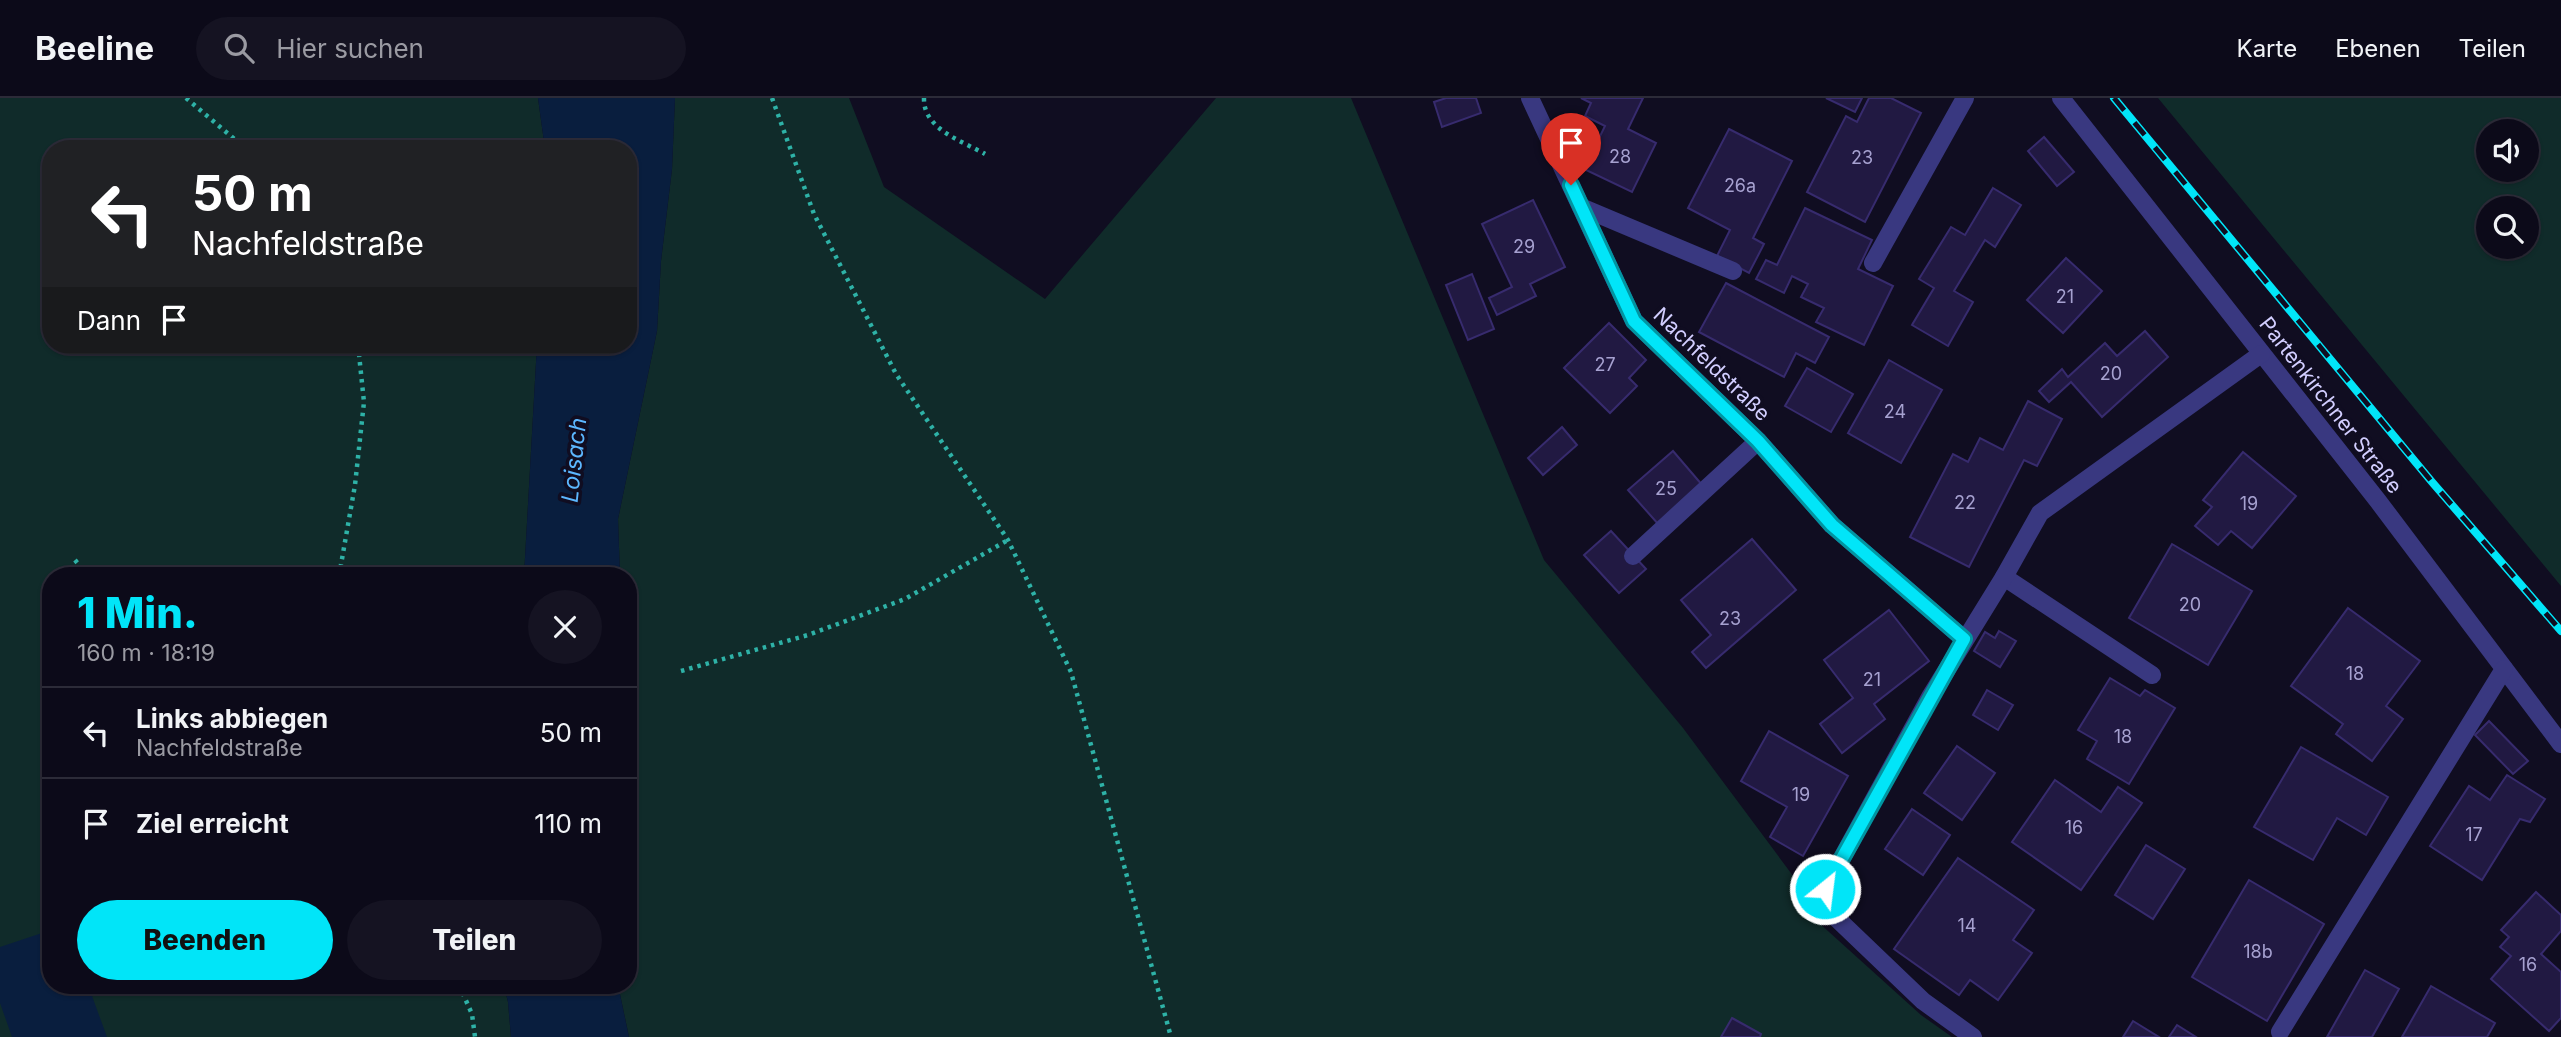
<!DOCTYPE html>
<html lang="de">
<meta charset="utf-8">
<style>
:root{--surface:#0c0a19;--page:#151322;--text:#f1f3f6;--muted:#9a9aa2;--line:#2c2b38;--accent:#01e5f8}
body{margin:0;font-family:Inter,sans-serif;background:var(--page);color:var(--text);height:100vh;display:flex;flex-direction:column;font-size:26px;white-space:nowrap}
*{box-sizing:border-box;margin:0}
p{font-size:23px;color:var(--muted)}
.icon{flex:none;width:38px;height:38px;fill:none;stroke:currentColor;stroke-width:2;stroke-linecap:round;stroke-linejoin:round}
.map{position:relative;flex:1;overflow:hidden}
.panel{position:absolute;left:42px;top:469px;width:595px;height:427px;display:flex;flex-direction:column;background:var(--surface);border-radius:28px;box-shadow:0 2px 5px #0004,0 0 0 2px var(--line)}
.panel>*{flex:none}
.guide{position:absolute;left:42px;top:42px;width:595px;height:214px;border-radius:28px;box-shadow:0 2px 5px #0004,0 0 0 2px var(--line);background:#202124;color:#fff;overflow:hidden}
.buttons{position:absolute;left:2476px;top:21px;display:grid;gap:14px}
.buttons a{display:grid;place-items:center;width:63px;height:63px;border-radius:50%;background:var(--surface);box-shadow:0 2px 5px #0004,0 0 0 2px var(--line);font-size:35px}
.pin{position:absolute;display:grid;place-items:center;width:60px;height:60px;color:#fff;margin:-72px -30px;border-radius:50% 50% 50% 0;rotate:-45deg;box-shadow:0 0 7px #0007}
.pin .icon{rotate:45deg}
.me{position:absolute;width:77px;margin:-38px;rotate:29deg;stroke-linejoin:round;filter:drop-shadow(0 0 5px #0008)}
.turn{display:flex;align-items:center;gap:24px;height:147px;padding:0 35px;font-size:32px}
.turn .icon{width:91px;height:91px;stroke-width:2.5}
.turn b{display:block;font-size:49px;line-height:60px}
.then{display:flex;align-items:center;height:66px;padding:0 35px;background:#0003;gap:14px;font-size:26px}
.round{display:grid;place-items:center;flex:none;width:74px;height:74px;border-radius:37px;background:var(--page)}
.summary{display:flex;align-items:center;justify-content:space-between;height:119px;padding:0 35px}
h1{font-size:42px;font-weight:800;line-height:52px;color:var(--accent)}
.button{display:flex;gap:14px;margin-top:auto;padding:14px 35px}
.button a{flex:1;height:80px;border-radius:42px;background:var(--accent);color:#111;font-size:28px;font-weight:800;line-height:80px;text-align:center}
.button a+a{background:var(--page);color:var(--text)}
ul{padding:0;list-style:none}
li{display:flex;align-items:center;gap:21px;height:91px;padding:0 35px;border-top:2px solid var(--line)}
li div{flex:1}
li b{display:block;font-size:26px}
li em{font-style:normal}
header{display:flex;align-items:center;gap:42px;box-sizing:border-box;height:98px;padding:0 35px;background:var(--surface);border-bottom:2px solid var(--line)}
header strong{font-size:33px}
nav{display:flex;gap:38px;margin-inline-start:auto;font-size:24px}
.search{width:490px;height:63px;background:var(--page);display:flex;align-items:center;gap:18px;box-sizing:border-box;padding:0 24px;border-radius:38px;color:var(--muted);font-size:26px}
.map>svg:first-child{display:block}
.green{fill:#102b2a;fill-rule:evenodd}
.water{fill:#091e3e}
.building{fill:#211942;stroke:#372b6e;stroke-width:2}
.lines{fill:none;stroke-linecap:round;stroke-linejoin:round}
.path{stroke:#2eb2a7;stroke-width:4.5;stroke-dasharray:3.5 5;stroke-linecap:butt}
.service{stroke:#393880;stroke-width:18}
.minor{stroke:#393880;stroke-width:18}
.rail-casing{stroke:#01e5f8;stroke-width:8}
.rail{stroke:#100d21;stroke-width:5;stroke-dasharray:16;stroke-linecap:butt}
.route-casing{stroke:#0195a1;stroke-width:18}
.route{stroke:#01e5f8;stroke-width:12}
.labels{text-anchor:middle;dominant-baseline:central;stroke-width:7;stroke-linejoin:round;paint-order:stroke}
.number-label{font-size:18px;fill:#a6a1d0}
.street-label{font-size:21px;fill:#d2ceff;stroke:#100d21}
.water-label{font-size:23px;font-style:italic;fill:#5cb7ff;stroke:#100d21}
</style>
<header>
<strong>Beeline</strong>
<div class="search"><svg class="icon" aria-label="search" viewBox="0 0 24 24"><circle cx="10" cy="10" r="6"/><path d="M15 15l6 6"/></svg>Hier suchen</div>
<nav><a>Karte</a><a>Ebenen</a><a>Teilen</a></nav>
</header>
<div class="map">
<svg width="2561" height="939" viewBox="0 0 2561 939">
<rect width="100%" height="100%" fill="#100d21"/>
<g class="green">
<path d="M0 0H538L545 51H51V247H537L524 478H51V887H504L508 904 511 939H0Z"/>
<path d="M675 0H849L884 89 1045 201 1216 0H1351L1544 462 1683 630 1808 798 1818 824 1921 917 1952 939H629L618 887H628V478H620L618 421 657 233 661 163 672 71Z"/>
<path d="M2158 0H2561V488ZM2527 33V72H2488V33ZM2527 110V149H2488V110Z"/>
</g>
<g class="water">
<path d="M538 0H675L672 71 661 163 657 233 618 421 620 478H524L537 247H628V51H545Z"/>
<path d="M51 832V887H88L107 939H12L0 905V849Z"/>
<path d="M504 887H618L629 939H511L508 904Z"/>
</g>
<g class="building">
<path d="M1446 0H1476L1481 15 1442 29 1434 4Z"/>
<path d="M1581 0H1643L1628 31 1656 45 1632 94 1584 71 1605 28 1585 18 1591 5Z"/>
<path d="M1826 0H1862L1855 14Z"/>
<path d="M1869 0H1891L1921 15 1865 124 1807 94 1846 18 1857 24Z"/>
<path d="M1729 31 1792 63 1753 140 1764 146 1749 175 1717 158 1730 132 1688 110Z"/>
<path d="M2044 39 2074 74 2057 88 2028 53Z"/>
<path d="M1993 90 2021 107 1995 149 1985 142 1954 193 1973 204 1948 248 1912 227 1934 190 1919 181 1951 129 1965 137Z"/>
<path d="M1533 102 1565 169 1530 186 1536 198 1497 217 1489 200 1512 189 1482 126Z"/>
<path d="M1805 110 1872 142 1858 171 1893 188 1864 247 1816 224 1824 210 1801 199 1808 186 1792 178 1784 195 1756 181 1766 162 1777 167Z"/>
<path d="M2066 160 2102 193 2063 235 2027 202Z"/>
<path d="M1472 176 1494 231 1468 242 1446 187Z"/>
<path d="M1726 185 1829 239 1815 265 1796 255 1784 279 1699 234Z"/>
<path d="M1609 225 1646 262 1629 280 1637 288 1610 315 1564 270Z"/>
<path d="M2145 233 2168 259 2102 319 2071 284 2049 304 2039 293 2062 271 2068 279 2105 245 2117 258Z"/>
<path d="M1889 262 1942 292 1901 365 1848 335Z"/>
<path d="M1807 270 1853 296 1831 334 1785 308Z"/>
<path d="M2028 303 2062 321 2037 368 2024 362 1969 469 1910 439 1953 356 1968 364 1980 340 2003 352Z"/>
<path d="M1562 329 1577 347 1543 377 1528 360Z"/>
<path d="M1673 353 1703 388 1659 427 1628 392Z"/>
<path d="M2243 354 2296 398 2252 450 2231 433 2218 447 2195 428 2212 409 2203 402Z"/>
<path d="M1611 433 1646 471 1619 495 1584 457Z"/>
<path d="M1752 441 1796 492 1706 570 1692 554 1711 537 1681 502Z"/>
<path d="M2172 446 2252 493 2208 567 2129 520Z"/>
<path d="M2348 510 2420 563 2386 608 2403 621 2372 663 2336 636 2343 626 2291 588Z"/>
<path d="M1889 512 1929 563 1874 606 1885 621 1842 655 1820 626 1853 600 1824 562Z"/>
<path d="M1999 533 2016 543 2000 569 1974 553 1985 534 1995 540Z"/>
<path d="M2110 580 2140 598 2145 592 2175 610 2129 686 2087 661 2097 643 2078 632Z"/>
<path d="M1987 592 2013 607 1998 632 1973 617Z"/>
<path d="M2489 623 2528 663 2513 676 2475 637Z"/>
<path d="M1769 633 1848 678 1803 758 1770 739 1787 709 1741 683Z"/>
<path d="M1957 648 1995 675 1962 722 1924 695Z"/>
<path d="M2301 649 2388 699 2366 737 2337 720 2313 762 2254 729Z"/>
<path d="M2507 677 2545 701 2530 724 2520 721 2482 782 2430 748 2469 688 2490 702Z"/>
<path d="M2055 682 2101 714 2118 689 2142 705 2081 792 2012 744Z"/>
<path d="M1912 711 1950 737 1923 777 1885 751Z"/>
<path d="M2146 747 2185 771 2153 821 2115 797Z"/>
<path d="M1958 760 2034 812 2013 842 2032 855 1998 902 1970 882 1959 897 1894 851Z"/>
<path d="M2249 782 2324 826 2267 923 2192 879Z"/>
<path d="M2536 794 2561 817V833L2541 856 2561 874V920L2549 933 2491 881 2511 858 2500 849 2509 839 2501 832Z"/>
<path d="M2365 872 2399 891 2372 939H2327Z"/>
<path d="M2431 888 2495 925 2487 939H2402Z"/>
<path d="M1732 920 1761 936 1760 939H1721Z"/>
<path d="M2133 923 2159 939H2123Z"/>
<path d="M2177 927 2196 939H2169Z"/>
</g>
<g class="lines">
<g class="path">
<path d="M186 0 246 51"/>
<path d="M772 0 814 116 896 276 1008 442 1071 574 1171 939"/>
<path d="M924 0C923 31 962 43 985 56"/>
<path d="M75 462 88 478"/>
<path d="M339 478 355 387 364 304 358 247"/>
<path d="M681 573 808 537 905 501 1008 442"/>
<path d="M459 887 472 916 475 939"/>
</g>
<g class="service">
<path d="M1581 109 1733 173"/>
<path d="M1873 165 1965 0"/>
<path d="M1633 458 1758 343"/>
<path d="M2004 479 2152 577"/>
</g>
<g class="minor">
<path d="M1530 0 1634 223 1758 343 1832 427 1964 541"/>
<path d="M2061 0 2378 403 2561 646"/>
<path d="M2280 934 2504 571"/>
<path d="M1973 939 1923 903 1830 814 1825 791 1930 599 2004 479 2040 415 2261 256"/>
</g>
<defs>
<path id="rail" d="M2114 0 2432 384 2561 533"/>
</defs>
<use href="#rail" class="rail-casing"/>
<use href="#rail" class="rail"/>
</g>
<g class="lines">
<defs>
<path id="route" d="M1571 87 1634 223 1758 343 1832 427 1964 541 1825 791"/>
</defs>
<use href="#route" class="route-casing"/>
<use href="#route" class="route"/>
</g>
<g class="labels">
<g class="number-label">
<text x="1620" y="58">28</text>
<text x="1862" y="59">23</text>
<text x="1740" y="87">26a</text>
<text x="1524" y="148">29</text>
<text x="2065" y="198">21</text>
<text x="1605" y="266">27</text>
<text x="2111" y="275">20</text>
<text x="1895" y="313">24</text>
<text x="1666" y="390">25</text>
<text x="1965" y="404">22</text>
<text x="2249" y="405">19</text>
<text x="2190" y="506">20</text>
<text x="1730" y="520">23</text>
<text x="2355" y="575">18</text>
<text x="1872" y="581">21</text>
<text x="2123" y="638">18</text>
<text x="1801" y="696">19</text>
<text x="2074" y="729">16</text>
<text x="2474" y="736">17</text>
<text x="1967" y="827">14</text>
<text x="2258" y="853">18b</text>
<text x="2528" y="866">16</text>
</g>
<g class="street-label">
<text transform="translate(1712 266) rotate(44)">Nachfeldstraße</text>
<text transform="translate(2331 307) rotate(52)">Partenkirchner Straße</text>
</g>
<g class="water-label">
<text transform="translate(574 362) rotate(-84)">Loisach</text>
</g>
</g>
</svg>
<div class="buttons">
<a><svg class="icon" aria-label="sound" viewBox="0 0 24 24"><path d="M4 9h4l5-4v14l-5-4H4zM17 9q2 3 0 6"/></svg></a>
<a><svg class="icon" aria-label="search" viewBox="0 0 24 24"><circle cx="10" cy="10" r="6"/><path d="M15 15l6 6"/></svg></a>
</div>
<div class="pin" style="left:1571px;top:87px;background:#d93025"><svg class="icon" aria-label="arrive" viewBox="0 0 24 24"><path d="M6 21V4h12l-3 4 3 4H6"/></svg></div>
<svg class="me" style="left:1825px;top:791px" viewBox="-20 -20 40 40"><circle r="17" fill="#01e5f8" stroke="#fff" stroke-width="3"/><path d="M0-11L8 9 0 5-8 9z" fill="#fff"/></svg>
<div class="guide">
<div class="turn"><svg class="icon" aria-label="left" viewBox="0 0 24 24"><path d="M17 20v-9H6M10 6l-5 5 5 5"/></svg><div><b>50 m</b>Nachfeldstraße</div></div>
<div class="then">Dann<svg class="icon" aria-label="arrive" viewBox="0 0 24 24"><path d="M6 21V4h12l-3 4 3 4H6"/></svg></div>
</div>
<section class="panel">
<div class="summary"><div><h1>1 Min.</h1><p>160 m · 18:19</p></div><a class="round"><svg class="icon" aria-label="close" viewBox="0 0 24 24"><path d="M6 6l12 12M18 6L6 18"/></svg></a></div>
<ul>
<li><svg class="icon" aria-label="left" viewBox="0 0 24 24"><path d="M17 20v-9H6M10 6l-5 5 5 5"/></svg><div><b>Links abbiegen</b><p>Nachfeldstraße</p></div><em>50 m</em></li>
<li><svg class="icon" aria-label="arrive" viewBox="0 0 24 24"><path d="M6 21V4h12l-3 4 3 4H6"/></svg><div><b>Ziel erreicht</b></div><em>110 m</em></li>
</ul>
<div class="button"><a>Beenden</a><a>Teilen</a></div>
</section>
</div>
